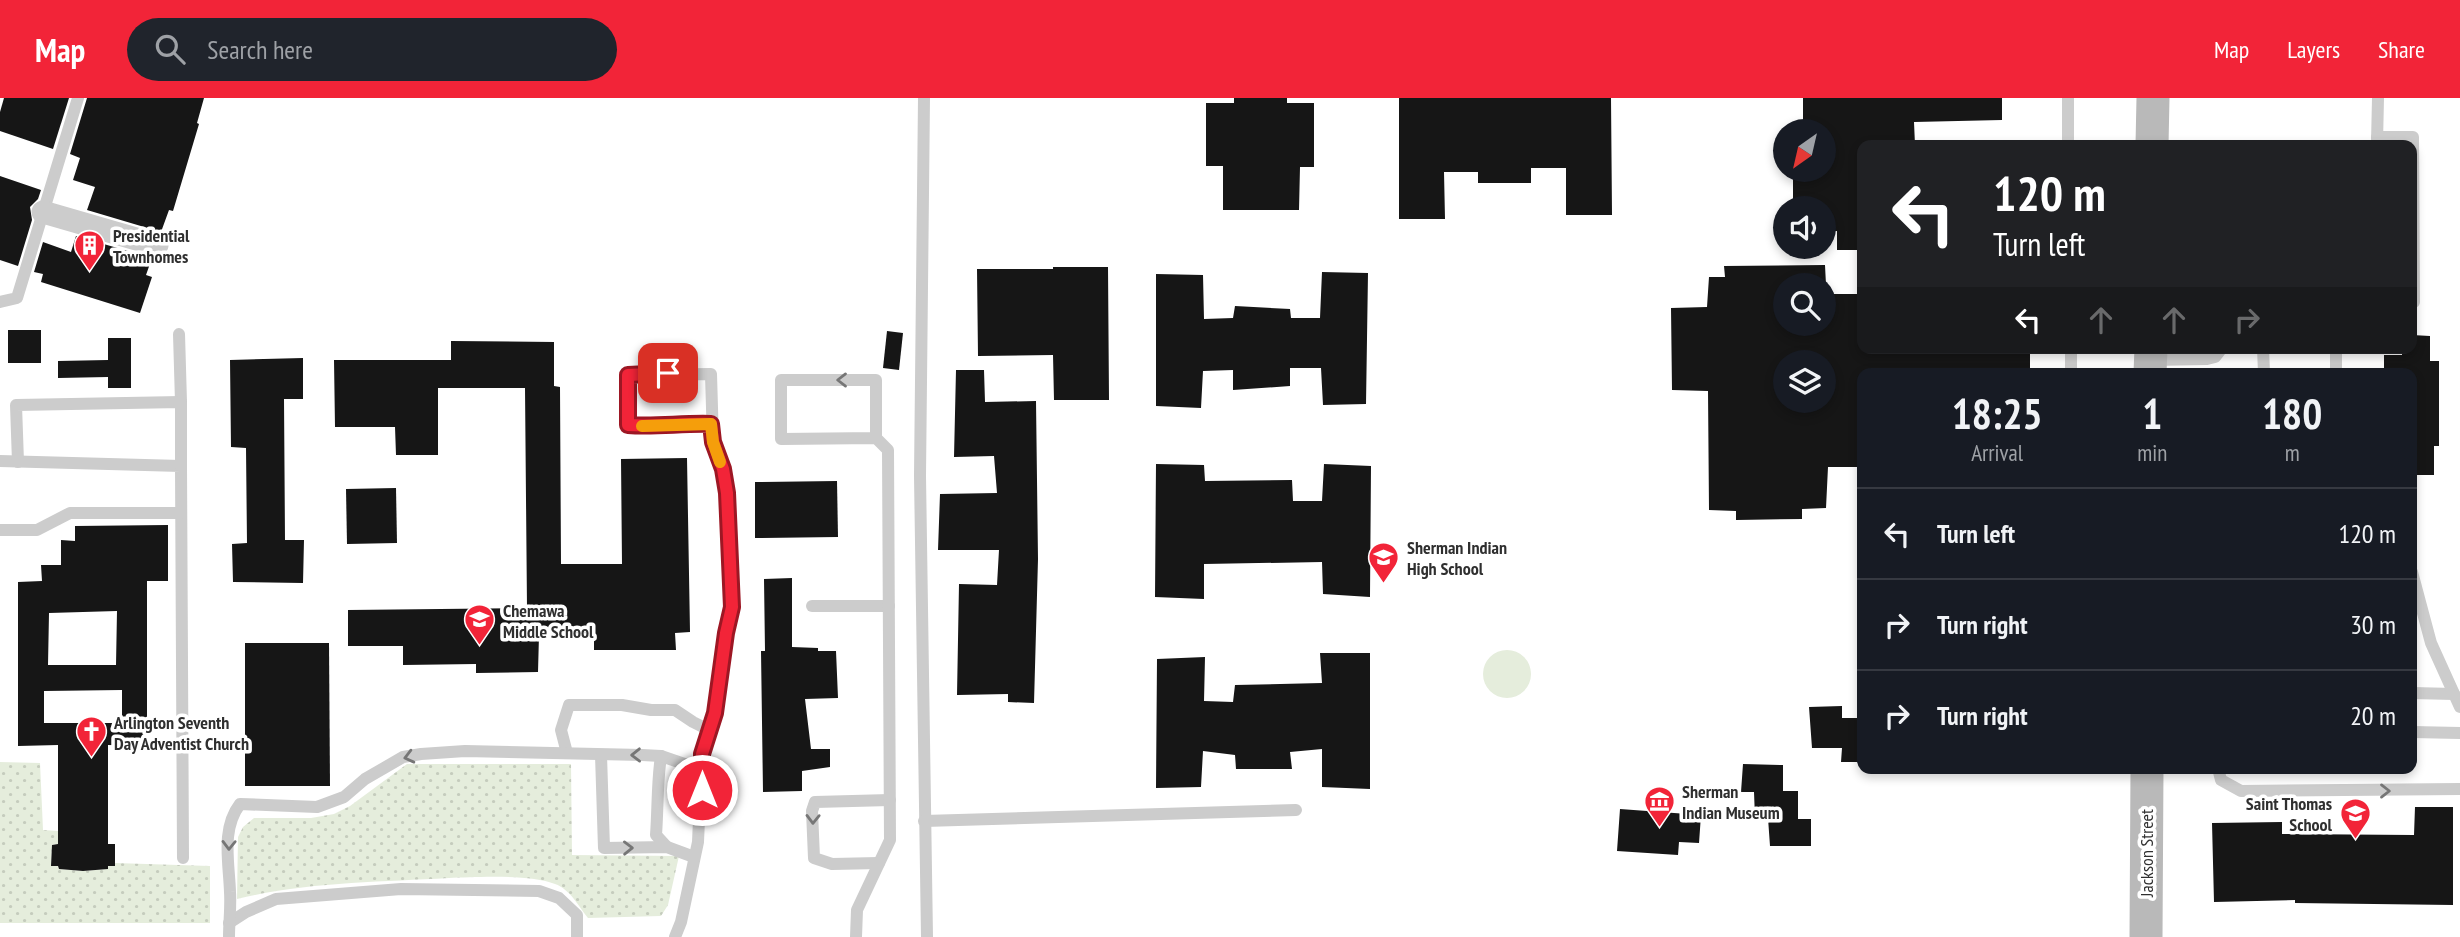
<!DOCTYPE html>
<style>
:root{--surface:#171b24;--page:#20242c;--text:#f1f3f6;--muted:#9ea1a6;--line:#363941;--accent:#f22438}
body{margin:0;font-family:"PT Sans Narrow",sans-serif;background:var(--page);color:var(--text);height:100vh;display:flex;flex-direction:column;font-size:26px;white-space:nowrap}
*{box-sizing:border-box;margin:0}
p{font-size:23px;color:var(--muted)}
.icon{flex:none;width:38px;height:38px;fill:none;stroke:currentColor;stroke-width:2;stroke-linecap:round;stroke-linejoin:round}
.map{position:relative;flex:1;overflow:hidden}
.side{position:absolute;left:1857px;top:270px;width:560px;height:406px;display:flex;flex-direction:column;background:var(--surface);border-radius:14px;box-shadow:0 4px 10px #0003}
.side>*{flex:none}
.guide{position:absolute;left:1857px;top:42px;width:560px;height:214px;border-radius:14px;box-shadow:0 4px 10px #0003;background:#202124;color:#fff;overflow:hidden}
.needle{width:46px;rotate:214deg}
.buttons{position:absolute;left:1773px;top:21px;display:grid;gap:14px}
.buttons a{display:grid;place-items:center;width:63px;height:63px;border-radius:50%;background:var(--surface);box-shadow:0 4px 10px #0003;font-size:35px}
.pin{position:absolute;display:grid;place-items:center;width:60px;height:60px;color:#fff;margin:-30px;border-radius:14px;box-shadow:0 4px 10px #0006}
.me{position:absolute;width:77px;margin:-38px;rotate:0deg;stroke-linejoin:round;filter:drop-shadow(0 0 5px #0008)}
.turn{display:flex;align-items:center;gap:24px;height:147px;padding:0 21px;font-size:32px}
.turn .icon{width:91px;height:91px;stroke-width:2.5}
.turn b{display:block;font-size:49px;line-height:60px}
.lanes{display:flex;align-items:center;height:66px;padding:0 21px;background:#0003;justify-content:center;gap:35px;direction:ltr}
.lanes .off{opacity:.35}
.eta{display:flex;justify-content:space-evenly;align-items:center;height:119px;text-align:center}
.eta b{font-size:42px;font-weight:600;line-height:49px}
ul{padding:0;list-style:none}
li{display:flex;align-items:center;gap:21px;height:91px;padding:0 21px;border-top:2px solid var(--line)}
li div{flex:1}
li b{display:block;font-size:26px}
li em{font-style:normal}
header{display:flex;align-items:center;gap:42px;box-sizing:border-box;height:98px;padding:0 35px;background:var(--accent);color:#fff}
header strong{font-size:33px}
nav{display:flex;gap:38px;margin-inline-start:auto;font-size:24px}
.search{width:490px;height:63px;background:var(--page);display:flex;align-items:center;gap:18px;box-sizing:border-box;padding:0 24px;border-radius:38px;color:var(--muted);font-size:26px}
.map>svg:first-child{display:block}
.grass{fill:url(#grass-dots)}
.garden{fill:#e5eddc}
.building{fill:#161616;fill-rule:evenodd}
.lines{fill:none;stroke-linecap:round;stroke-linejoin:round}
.lane{stroke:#ccc;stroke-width:12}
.street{stroke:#ccc;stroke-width:23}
.secondary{stroke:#b9b9b9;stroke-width:33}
.oneway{stroke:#767676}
.route-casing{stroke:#9d1724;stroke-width:18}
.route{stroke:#f22438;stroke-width:12}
.slow{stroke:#f59e0b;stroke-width:12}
.labels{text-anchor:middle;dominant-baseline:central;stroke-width:7;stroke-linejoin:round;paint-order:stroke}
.poi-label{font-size:18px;font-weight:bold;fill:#2f2f2f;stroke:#fff;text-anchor:start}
.street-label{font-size:18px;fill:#2f2f2f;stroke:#fff}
</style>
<header>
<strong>Map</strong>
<div class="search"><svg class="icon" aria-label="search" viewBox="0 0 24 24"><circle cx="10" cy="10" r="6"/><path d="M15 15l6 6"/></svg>Search here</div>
<nav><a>Map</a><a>Layers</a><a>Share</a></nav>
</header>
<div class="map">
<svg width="2460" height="839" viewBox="0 0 2460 839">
<defs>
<pattern id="grass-dots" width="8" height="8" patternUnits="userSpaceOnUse" patternTransform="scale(1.75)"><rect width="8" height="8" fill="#e5eddc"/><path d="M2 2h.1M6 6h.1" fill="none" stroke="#c5ccbd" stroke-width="1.8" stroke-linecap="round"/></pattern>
</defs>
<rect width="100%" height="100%" fill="#fff"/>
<g class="grass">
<path d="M0 664 40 665 43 732 58 733V746L52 747 51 768H58L59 771 83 773 107 771 108 768H115V765L210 768V825H0Z"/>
<path d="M407 666H571L572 757 679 758 668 807 661 818 588 820C579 809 570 791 555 786 530 776 476 779 449 780 379 784 306 784 237 801L238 739 243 729 254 720H311L334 716 350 708Z"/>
</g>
<circle class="garden" cx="1507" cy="576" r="24"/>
<g class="building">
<path d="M4 0H69L53 51 0 33V14Z"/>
<path d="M87 0H204L197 25 199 26 173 113 169 112 161 134 87 112 95 89 73 82 80 60 70 56Z"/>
<path d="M1234 0H1287V5H1314V69H1300L1299 112H1223V68H1206V5H1234Z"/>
<path d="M1399 0H1611L1612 117H1566V70H1531V85H1478V74H1444L1445 121H1399Z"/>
<path d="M1803 0H2002V22L1914 24 1915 47H1862V152H1837V133L1824 134V110H1793V73L1824 72V33H1803Z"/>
<path d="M0 78 41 92 38 101 30 109 32 122 18 168 0 162Z"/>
<path d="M76 138 152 160 146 177 152 179 140 215 41 184 43 176 34 174 43 144 71 154Z"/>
<path d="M1825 167 1826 187H1785V226H1824V196H1862V250H2030V275H1862V369H1828L1826 410 1802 411V421L1736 422V413L1709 412 1708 293 1672 292 1671 210 1707 209 1709 179H1725L1724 168ZM1785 264H1824V303H1785Z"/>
<path d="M1053 169H1108L1109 302H1054L1053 257 978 258 977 171H1053Z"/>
<path d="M1322 174 1368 175 1366 306 1323 307 1321 270H1290V288L1233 292V272L1203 273 1201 310 1156 308V176L1203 177 1204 221 1233 220 1235 208 1290 211 1291 220H1320Z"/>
<rect x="8" y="232" width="33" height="33"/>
<path d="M887 233 903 235 899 272 883 270Z"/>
<path d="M2412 237 2430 238V263H2439V348H2434V377H2412V275H2384V257H2402V250H2412Z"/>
<path d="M108 240H131V290H108V279L58 280V263L108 262Z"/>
<path d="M451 243 554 244V288L560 289 561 466H622L621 361 687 360 690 534 675 535 676 552H594V537H539L538 574 476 575V566L403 567V548H348V512L527 510 525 290H438V357H396L395 329H335L334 262H451Z"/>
<path d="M303 260V301H284L285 442H304L303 485 233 484 232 446 247 445 246 350 231 349 230 262Z"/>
<path d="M956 272H984L985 304 1036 303 1038 461 1034 605 1008 604V596L957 597 959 486 997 487 999 452H938L940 396 997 395 994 358 954 359Z"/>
<path d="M1156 366 1204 367 1205 383 1292 382 1293 403H1322L1324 366 1371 368 1370 499 1323 496 1322 464 1204 466V501L1155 499Z"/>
<path d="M837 383 838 439 755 440V384Z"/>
<path d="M396 390 397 445 347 446 346 391Z"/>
<path d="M168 427V483H147V648L108 647V746H115V768H108V771L83 773 59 771 58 768H51L52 747 58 746V647L18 648V484L42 483 41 467H61V442L75 443V428ZM117 513 116 567H48L49 515ZM122 592V625H44V593Z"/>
<path d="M792 480V549L818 550V553H836L838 600 805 601 811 651H830V669L802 673V693L763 694 761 553H765L764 481Z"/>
<path d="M245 545H329L330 688H245Z"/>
<path d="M1320 555H1370V691L1322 689V651L1290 654 1292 671H1236L1235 657 1203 653 1201 689 1156 690 1157 561 1205 559 1204 603 1233 604 1235 587 1322 585Z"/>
<path d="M1842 608V620H1862V664H1841L1842 650H1812L1809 609Z"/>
<path d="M1743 666 1783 667V693H1798V721H1811V748H1770L1768 720H1755L1754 694H1741Z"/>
<path d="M2415 709H2453V807L2295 805V802L2214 804 2212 725 2282 724V736L2414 737Z"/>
<path d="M1620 711 1701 717 1699 745 1679 744 1678 757 1617 753Z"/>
</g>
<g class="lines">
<g class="lane">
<path d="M924 0 920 378 927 839"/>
<path d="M2068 0V47"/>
<path d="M2377 39H2413L2414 204H2412"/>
<path d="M2377 45 2378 0"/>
<path d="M0 204 17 200 78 0"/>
<path d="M179 236 181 304"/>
<path d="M2071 250V275"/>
<path d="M2263 250 2264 275"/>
<path d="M2336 250V275"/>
<path d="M2151 262 2207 261 2215 259 2222 250"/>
<path d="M0 363 181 368 183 760"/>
<path d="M18 364 16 307 181 304V368"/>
<path d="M0 432H37L70 415H181"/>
<path d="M2412 474 2431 545 2460 609"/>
<path d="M812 508H889"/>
<path d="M2412 595 2454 596"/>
<path d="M2412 634 2460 635"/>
<path d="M567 655 561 632 569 607H622L651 612H675L693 624 705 630 710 629"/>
<path d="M601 657 604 750 667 749 694 759"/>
<path d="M661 658C657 684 658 710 656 737L667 749"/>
<path d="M2218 670 2221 682 2241 693 2460 691"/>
<path d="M924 723 1296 712"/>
<path d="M879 765 832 766 814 760 812 713 815 704 890 702"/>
<path d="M229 825 246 814 276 801 401 791 539 793 559 800 577 817V839"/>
<path d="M229 839C229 824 231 809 230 794 229 764 221 731 240 706L317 709 344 699 365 681 403 659 421 656 465 653 642 657 661 658 702 672"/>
<path d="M675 839 681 824 698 744 702 656 715 615 726 535 732 509 727 395 723 371 713 344 711 276 628 277V327C656 329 683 325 711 326"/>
<path d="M856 839 857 812 890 742 888 352 876 340V282H781V341L876 340"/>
</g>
<path class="street" d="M43 114 157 147"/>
<g class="secondary">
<path d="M2152 47 2153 0"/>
<path d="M2150 275 2151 250"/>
<path d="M2146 839 2147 670"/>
</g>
</g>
<defs><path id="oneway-chevron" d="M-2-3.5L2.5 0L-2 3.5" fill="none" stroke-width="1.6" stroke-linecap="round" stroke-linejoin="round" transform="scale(1.75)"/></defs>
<g class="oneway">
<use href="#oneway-chevron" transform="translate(842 282) rotate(180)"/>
<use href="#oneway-chevron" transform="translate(636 657) rotate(179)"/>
<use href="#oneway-chevron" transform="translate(409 659) rotate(166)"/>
<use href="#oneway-chevron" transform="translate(2385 693)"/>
<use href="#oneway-chevron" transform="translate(813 721) rotate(91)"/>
<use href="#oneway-chevron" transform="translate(229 747) rotate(91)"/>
<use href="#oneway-chevron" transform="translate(628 750) rotate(-1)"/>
</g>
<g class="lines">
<defs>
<path id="route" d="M668 275 628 277V327C656 329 683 325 711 326L713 344 723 371 727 395 732 509 726 535 715 615 702 656V692"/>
</defs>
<use href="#route" class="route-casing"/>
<use href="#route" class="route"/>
<path class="slow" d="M642 328 711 326 713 344 720 364"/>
</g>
<defs>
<symbol id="building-pin" viewBox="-11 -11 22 30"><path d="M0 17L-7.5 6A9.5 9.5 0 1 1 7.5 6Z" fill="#f22438" stroke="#fff"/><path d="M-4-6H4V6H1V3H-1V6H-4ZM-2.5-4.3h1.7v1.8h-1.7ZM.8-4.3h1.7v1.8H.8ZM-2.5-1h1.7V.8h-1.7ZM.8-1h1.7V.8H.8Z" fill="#fff"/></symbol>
<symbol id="school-pin" viewBox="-11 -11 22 30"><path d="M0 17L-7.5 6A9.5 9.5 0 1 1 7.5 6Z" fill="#f22438" stroke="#fff"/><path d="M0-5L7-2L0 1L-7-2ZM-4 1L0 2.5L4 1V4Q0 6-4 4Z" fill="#fff"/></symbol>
<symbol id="church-pin" viewBox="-11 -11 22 30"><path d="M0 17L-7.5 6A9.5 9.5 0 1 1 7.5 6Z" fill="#f22438" stroke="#fff"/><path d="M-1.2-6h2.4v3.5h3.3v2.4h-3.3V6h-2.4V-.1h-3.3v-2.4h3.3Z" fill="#fff"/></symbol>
<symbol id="museum-pin" viewBox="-11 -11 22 30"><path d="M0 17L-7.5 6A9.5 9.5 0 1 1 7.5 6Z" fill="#f22438" stroke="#fff"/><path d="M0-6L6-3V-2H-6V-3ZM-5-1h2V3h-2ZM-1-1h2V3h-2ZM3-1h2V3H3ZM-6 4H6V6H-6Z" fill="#fff"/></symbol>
</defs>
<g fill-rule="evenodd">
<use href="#building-pin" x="72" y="130" width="35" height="47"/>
<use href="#school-pin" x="1366" y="442" width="35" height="47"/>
<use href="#school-pin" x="462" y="504" width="35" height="47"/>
<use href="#church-pin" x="74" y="616" width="35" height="47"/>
<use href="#museum-pin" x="1642" y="686" width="35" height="47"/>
<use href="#school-pin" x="2338" y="698" width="35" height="47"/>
</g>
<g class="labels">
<g class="poi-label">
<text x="113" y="137">Presidential<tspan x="113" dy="21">Townhomes</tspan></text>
<text x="1407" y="449">Sherman Indian<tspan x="1407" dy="21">High School</tspan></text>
<text x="503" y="512">Chemawa<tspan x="503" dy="21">Middle School</tspan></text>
<text x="114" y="624">Arlington Seventh<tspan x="114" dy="21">Day Adventist Church</tspan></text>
<text x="1682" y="693">Sherman<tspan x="1682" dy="21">Indian Museum</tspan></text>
<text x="2332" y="705" text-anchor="end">Saint Thomas<tspan x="2332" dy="21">School</tspan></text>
</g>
<g class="street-label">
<text transform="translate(2146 755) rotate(-90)">Jackson Street</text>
</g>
</g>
</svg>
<div class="buttons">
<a><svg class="needle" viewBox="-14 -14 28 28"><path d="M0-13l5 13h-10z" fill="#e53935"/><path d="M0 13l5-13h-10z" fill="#9ea1a6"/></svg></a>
<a><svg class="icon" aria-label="sound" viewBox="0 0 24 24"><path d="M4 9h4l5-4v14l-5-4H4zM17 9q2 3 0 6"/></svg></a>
<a><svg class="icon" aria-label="search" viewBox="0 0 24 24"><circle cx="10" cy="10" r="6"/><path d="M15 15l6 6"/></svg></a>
<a><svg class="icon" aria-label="layers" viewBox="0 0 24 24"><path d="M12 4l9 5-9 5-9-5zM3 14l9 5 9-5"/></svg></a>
</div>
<div class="pin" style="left:668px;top:275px;background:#d93025"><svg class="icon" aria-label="arrive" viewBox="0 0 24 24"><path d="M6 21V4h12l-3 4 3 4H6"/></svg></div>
<svg class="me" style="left:702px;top:692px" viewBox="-20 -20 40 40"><circle r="17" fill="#f22438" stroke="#fff" stroke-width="3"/><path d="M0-11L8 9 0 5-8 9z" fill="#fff"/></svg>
<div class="guide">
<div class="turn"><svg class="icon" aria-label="left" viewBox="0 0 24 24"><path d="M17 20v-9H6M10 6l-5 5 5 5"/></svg><div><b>120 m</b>Turn left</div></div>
<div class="lanes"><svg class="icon" aria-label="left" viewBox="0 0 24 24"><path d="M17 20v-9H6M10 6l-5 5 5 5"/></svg><svg class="icon off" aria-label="ahead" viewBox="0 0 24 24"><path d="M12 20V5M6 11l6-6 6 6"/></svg><svg class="icon off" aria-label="ahead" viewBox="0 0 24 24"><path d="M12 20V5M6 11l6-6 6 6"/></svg><svg class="icon off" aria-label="right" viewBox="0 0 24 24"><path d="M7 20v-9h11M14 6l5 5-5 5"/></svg></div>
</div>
<section class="side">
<div class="eta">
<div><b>18:25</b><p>Arrival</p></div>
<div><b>1</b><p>min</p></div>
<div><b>180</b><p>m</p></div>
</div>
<ul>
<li><svg class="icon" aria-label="left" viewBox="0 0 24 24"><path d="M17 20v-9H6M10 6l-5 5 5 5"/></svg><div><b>Turn left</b></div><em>120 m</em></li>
<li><svg class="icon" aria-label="right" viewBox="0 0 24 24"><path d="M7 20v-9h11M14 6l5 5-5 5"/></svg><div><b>Turn right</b></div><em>30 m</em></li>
<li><svg class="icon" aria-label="right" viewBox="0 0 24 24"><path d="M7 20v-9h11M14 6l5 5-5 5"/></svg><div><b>Turn right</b></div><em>20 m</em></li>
</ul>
</section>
</div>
